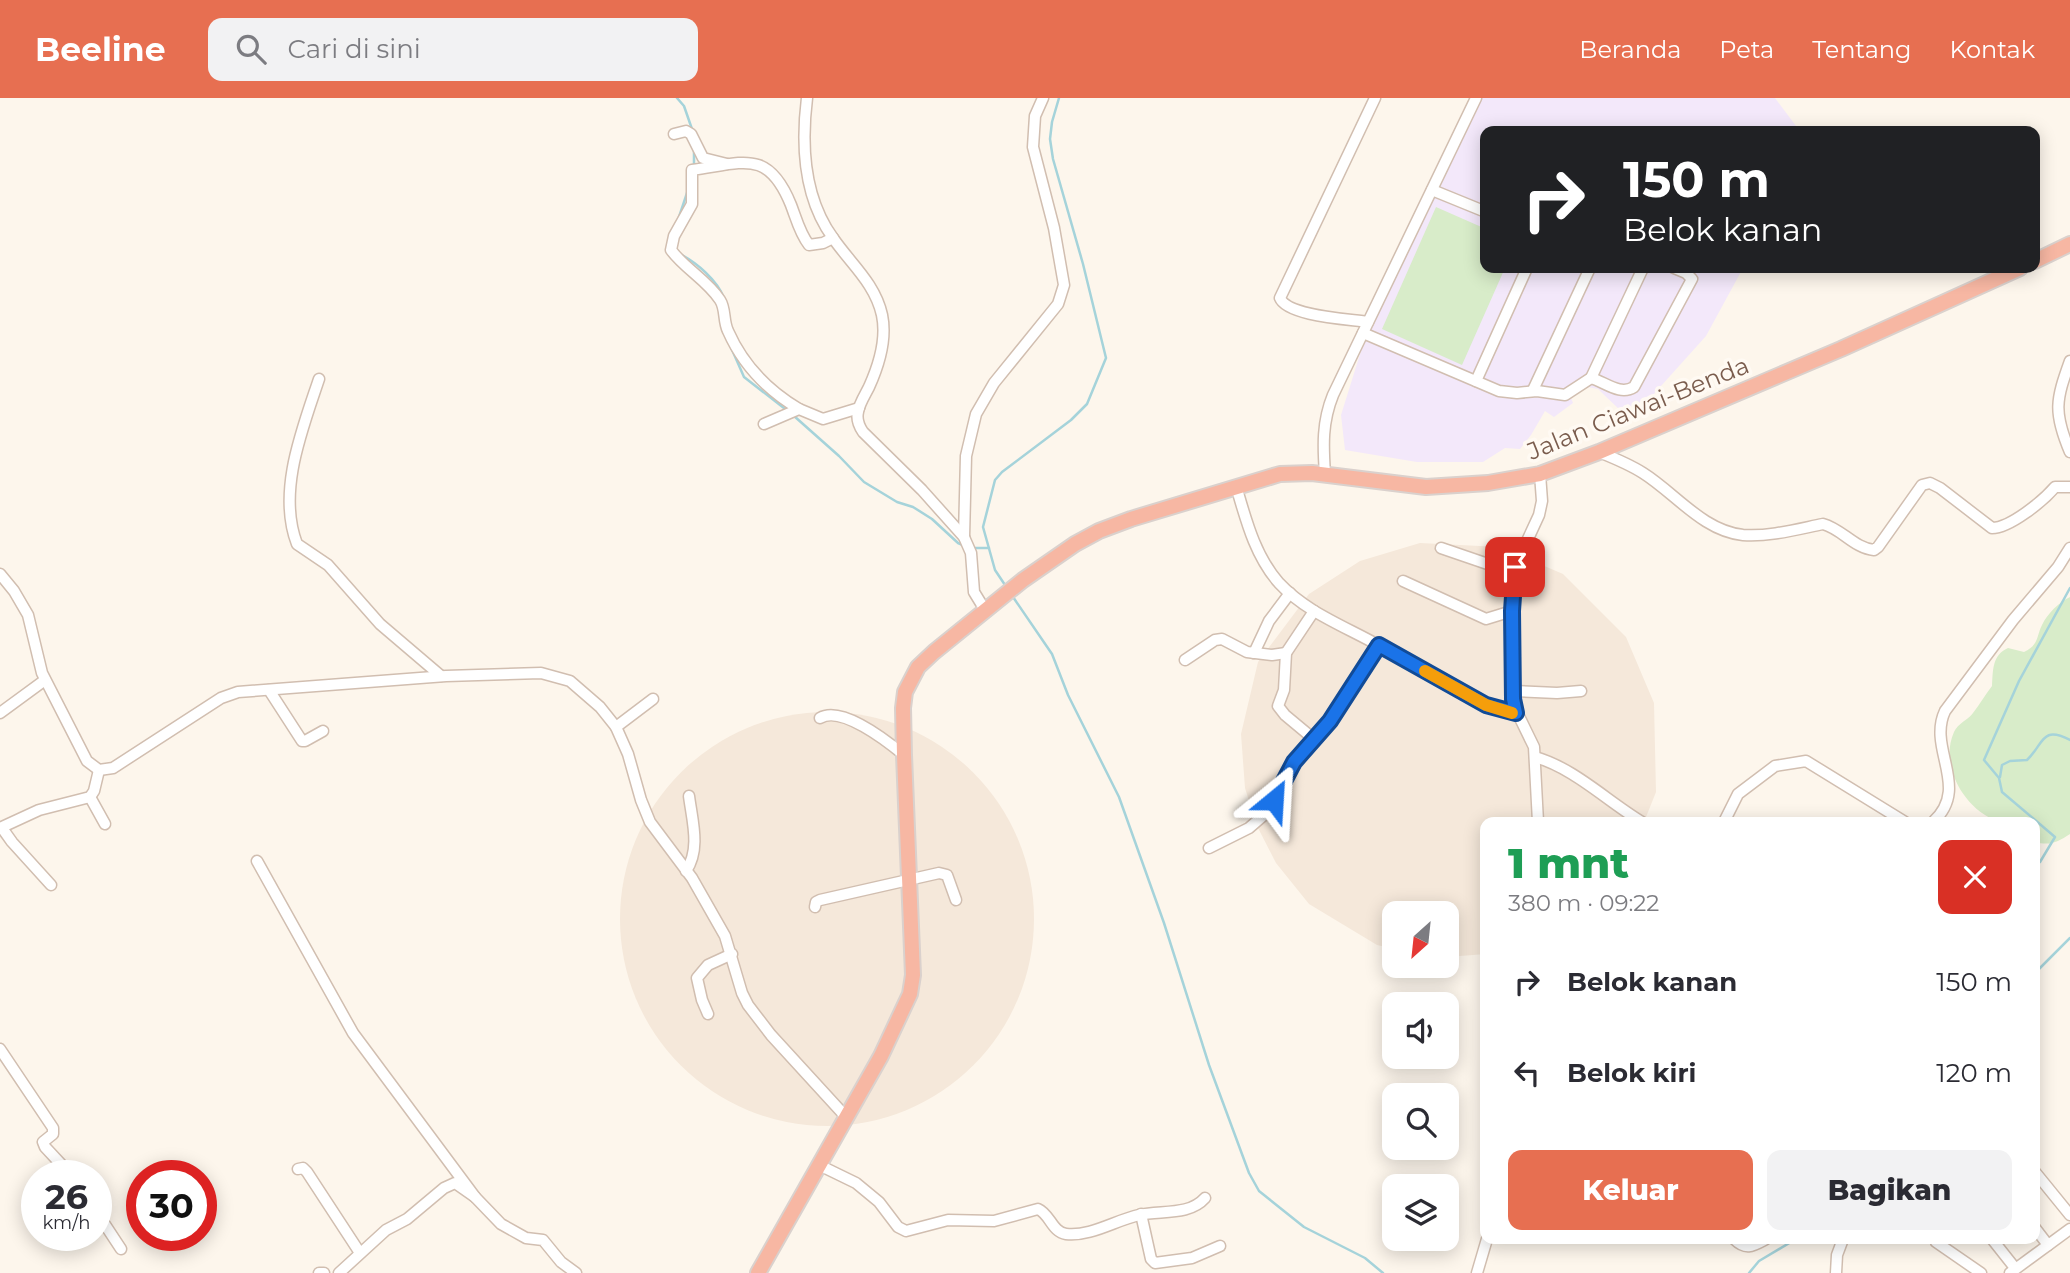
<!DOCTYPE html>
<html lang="id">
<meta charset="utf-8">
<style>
:root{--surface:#fff;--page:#f2f2f3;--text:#2b2b33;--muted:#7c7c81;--accent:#e76f51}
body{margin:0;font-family:Montserrat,sans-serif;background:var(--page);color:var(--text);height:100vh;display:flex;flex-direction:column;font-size:26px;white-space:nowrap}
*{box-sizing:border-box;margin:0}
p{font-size:23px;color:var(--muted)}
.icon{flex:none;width:38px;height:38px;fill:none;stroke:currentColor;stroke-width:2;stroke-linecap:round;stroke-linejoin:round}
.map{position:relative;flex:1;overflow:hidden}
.panel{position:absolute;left:1480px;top:719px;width:560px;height:427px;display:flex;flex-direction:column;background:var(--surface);border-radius:14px;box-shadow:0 4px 18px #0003}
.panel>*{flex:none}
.banner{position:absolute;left:1480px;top:28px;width:560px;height:147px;border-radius:14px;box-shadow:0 4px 18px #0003;background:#202124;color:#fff;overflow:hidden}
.needle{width:46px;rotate:207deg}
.buttons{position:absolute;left:1382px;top:803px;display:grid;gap:14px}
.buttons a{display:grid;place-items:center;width:77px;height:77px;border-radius:14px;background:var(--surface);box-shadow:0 4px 18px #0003;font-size:35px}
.speed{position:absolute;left:21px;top:1062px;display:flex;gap:14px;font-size:35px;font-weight:700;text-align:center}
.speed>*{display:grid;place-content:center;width:91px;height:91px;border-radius:50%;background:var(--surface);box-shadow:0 4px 18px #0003;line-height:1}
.speed small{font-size:18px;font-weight:400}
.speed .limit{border:10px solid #d22;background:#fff;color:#111}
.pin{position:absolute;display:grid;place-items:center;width:60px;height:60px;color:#fff;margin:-30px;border-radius:14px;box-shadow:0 4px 10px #0006}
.me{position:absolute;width:77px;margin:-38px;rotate:27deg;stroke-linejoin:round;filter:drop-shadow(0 0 5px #0008)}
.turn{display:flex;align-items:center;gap:24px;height:147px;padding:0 28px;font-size:32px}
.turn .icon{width:91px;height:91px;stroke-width:2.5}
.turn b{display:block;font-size:49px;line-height:60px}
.round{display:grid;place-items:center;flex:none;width:74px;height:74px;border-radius:14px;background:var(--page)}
.head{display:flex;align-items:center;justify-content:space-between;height:119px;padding:0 28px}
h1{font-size:42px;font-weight:800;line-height:52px;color:#1e9e55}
.primary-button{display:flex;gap:14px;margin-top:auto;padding:14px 28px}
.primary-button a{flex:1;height:80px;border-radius:14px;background:var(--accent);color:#fff;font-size:28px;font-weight:800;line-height:80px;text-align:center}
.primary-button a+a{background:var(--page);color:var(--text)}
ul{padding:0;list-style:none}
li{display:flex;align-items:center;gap:21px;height:91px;padding:0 28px}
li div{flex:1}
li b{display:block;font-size:26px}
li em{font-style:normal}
header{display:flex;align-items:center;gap:42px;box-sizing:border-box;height:98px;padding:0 35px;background:var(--accent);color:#fff}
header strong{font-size:33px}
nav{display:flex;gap:38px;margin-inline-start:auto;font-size:24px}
.search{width:490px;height:63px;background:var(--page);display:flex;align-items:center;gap:18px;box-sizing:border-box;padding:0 24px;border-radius:14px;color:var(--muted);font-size:26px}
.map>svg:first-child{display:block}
.residential{fill:#f5e8da}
.education{fill:#f3e8fa}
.green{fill:#d8ecc9}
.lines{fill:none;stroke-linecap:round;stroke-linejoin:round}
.stream{stroke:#a5d3da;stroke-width:2.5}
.minor-casing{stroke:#d1beb0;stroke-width:13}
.highway-casing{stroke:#dad1cd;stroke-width:18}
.minor{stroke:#fff;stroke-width:10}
.highway{stroke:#f7b7a3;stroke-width:14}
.route-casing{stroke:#114b97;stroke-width:18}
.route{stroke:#1a73e8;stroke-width:12}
.slow{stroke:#f59e0b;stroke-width:12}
.labels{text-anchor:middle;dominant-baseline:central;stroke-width:7;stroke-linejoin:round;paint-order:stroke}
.street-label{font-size:24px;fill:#7a5c4d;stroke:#fffaf3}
</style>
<header>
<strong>Beeline</strong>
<div class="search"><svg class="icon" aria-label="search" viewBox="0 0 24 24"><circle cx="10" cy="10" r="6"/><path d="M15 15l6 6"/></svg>Cari di sini</div>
<nav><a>Beranda</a><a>Peta</a><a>Tentang</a><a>Kontak</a></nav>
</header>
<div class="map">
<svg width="2070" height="1175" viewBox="0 0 2070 1175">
<rect width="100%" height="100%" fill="#fdf6ec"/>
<g class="residential">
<path d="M1420 445 1500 449 1563 476 1626 539 1654 605 1656 694 1644 724H1486V856L1447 859V816H1395V851L1377 847 1309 806 1276 765 1257 728 1245 690 1241 636 1258 564 1309 496 1360 463Z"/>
<circle cx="827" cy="821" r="207"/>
</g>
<path class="education" d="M1482 0H1775L1796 28 1791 33H1486V170H1743L1706 238 1652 298 1622 314 1598 291 1587 289 1571 300 1573 305 1554 319 1545 313 1531 337 1520 351 1505 350 1483 364H1417L1345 352 1341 317 1361 253Z"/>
<g class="green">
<path d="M1436 109 1486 131V170H1505L1462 267 1382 231Z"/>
<path d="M2070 499V736C2058 744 2050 748 2035 744V724C2024 724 2008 727 1997 723 1964 711 1939 667 1954 634 1958 625 1968 622 1973 615 1980 606 1985 597 1992 588 1993 572 1992 557 2008 550L2024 554C2039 547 2036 539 2042 527 2047 516 2059 504 2070 499Z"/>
</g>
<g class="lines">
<g class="stream">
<path d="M677 0 684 8 693 34"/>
<path d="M694 69V51"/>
<path d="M679 119 688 92"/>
<path d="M680 156C697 165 717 182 724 200"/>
<path d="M726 238 744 279 789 314"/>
<path d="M794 318 839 358 864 384 897 404 913 409 932 421 958 445 965 448"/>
<path d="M971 450H989"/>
<path d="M1007 490 995 472 983 429 995 382 1002 374 1071 322 1087 306 1106 260 1083 166 1053 61 1050 41 1052 24 1059 0"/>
<path d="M1013 499 1052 556 1068 597 1119 699 1164 825 1209 967 1249 1075 1259 1093 1304 1129 1365 1160 1383 1175"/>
<path d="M2000 679 2002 667 2010 663 2027 662C2044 646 2041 627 2070 642"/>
<path d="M2035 764H2040L2055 739 2002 694 1999 680 1984 662 2019 583 2070 490"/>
<path d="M2035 875 2070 840"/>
<path d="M1749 1175 1759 1163 1796 1141"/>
</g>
<defs>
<g id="minor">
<path d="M807 0C801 48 804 100 833 140 850 165 875 185 882 217 887 241 879 267 869 289 865 297 859 306 858 314 856 322 859 328 863 334L922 392 964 439 971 455 974 494 985 512"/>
<path d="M674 36 686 33 691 36 703 60 727 66"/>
<path d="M1432 92 1486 114"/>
<path d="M1368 224C1349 221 1287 218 1280 200L1375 0"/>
<path d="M1363 235 1499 293 1517 295 1537 293 1565 297 1591 280C1605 284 1620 298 1634 289L1692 181 1686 175 1674 170"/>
<path d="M2070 263C2056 302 2053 314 2070 354"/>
<path d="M1591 280 1643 170"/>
<path d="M319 281C302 332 277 394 297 446L328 467 380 526 441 578"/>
<path d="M1476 283 1527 170"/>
<path d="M1533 292 1590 170"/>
<path d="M799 311C767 292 743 267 728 233 723 223 726 211 720 202 707 182 685 171 671 152L674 138 692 106V72C743 65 768 50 791 107 796 120 800 136 809 147L823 145 833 140"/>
<path d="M764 326 799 311 823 321 859 310"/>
<path d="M1599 354C1614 360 1629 366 1643 375 1675 395 1703 433 1743 437 1769 439 1798 431 1823 426 1842 431 1854 450 1874 452L1878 449 1922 387 1930 385 1940 390 1992 430C2010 430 2043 403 2055 389H2070"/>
<path d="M1325 376C1323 348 1322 324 1333 297L1476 0"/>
<path d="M1236 388C1246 422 1255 458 1279 485 1306 514 1344 528 1378 547 1421 570 1468 606 1516 615"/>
<path d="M964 439 966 358 976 316 994 285 1058 206 1064 187 1054 130 1033 49 1035 18 1043 0"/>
<path d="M1441 450 1514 475"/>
<path d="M0 476 14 493 28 517 42 575 87 663 99 672 113 670 221 600 238 594 446 578 541 575 570 583 600 609 616 629 628 656 641 702 650 724 692 780 725 838 742 895 748 907 771 937 847 1020"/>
<path d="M1403 483 1486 521 1512 513"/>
<path d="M1314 513 1286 555 1284 592 1278 608 1285 617 1315 642"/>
<path d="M1254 555 1269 523 1290 495"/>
<path d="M1185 562 1215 542 1222 541 1247 554 1272 557 1286 555"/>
<path d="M269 592 302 643H305L323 633"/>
<path d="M1513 593 1557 595 1581 593"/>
<path d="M0 615 45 582"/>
<path d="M820 620C841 607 887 643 904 657"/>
<path d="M616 629 653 601"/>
<path d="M1535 659C1574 670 1607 703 1642 724"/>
<path d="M90 699 105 726"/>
<path d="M1538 724 1534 649 1514 608 1512 513 1515 469 1539 417 1542 403 1540 376"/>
<path d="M1724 724 1738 696 1775 668 1806 663 1905 724"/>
<path d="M1933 724C1971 689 1927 651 1945 613L2013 522 2058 469 2070 450"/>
<path d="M0 730 39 712 90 699 94 693 99 672"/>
<path d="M2 730 12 744 51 787"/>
<path d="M1209 750 1249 730 1264 717 1294 664 1330 623 1379 547"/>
<path d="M257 763 353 935 475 1099"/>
<path d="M686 773C701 751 692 722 689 698"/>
<path d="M815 809 816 804 820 802 939 775 947 777 956 802"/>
<path d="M708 916 702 902 697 880 708 867 732 856"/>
<path d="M0 951 53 1030V1036L43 1044 45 1049 72 1078"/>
<path d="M819 1067 856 1085 879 1104 898 1129 906 1133 948 1122 994 1123 1038 1111C1050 1116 1052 1134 1066 1136 1090 1139 1116 1122 1139 1117 1161 1112 1189 1118 1205 1100"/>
<path d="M298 1071 303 1070 307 1074 360 1155"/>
<path d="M2035 1074 2070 1117"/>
<path d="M96 1113 121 1151"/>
<path d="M1141 1116 1151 1161 1155 1165 1192 1160 1220 1148"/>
<path d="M2035 1130 2048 1147"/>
<path d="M1734 1141C1746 1153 1753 1148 1766 1141"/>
<path d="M1992 1141 2015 1170"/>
<path d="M1936 1144 1981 1175"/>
<path d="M319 1175H324"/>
<path d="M339 1175 386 1132 407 1121 444 1090 455 1085 475 1099 501 1126 526 1140 543 1142 561 1164 576 1175"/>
<path d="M1477 1175 1487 1141"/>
<path d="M1836 1175 1837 1157 1843 1141"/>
<path d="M2010 1175 2070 1131"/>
</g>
<g id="highway">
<path d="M2035 163 2070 146"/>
<path d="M758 1175 881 958 910 896 913 877 904 657 903 610 905 594 918 569 934 554 1023 482 1075 446 1099 433 1131 421 1280 376 1312 375 1426 389 1488 385 1540 376 1599 354 1841 251 2020 170"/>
</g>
</defs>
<use href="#minor" class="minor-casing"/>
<use href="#highway" class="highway-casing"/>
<use href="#minor" class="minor"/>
<use href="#highway" class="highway"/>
</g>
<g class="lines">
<defs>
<path id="route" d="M1274 702 1294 664 1330 623 1379 547 1486 607 1516 615 1513 601 1512 513 1515 469"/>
</defs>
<use href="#route" class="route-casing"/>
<use href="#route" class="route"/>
<path class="slow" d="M1425 573 1486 607 1512 615"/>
</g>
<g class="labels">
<g class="street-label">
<text transform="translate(1638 310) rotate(-22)">Jalan Ciawai-Benda</text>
</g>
</g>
</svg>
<div class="buttons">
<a><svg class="needle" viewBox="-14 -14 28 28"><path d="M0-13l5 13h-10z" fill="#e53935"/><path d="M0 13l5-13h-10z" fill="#7c7c81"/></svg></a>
<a><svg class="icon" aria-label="sound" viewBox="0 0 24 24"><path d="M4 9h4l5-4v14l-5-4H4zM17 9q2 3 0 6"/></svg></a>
<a><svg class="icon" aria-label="search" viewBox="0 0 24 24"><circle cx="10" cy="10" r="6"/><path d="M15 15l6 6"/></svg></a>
<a><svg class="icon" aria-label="layers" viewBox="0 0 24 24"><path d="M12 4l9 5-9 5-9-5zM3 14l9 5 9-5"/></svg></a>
</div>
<div class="speed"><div>26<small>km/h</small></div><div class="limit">30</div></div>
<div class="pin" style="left:1515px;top:469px;background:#d93025"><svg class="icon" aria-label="arrive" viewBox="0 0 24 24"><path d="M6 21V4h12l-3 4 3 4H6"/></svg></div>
<svg class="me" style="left:1274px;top:702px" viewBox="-20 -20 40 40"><path d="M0-17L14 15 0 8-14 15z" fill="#1a73e8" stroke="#fff" stroke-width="4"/></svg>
<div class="banner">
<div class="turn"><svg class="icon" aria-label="right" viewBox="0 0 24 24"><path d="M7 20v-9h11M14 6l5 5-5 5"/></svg><div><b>150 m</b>Belok kanan</div></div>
</div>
<section class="panel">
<div class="head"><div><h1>1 mnt</h1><p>380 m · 09:22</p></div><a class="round" style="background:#d93025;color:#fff"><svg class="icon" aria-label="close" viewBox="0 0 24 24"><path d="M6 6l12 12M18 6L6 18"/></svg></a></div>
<ul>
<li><svg class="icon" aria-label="right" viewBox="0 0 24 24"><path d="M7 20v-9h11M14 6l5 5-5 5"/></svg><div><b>Belok kanan</b></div><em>150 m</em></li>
<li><svg class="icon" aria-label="left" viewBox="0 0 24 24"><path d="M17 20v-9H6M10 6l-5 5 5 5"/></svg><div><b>Belok kiri</b></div><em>120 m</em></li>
</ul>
<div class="primary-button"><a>Keluar</a><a>Bagikan</a></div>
</section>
</div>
